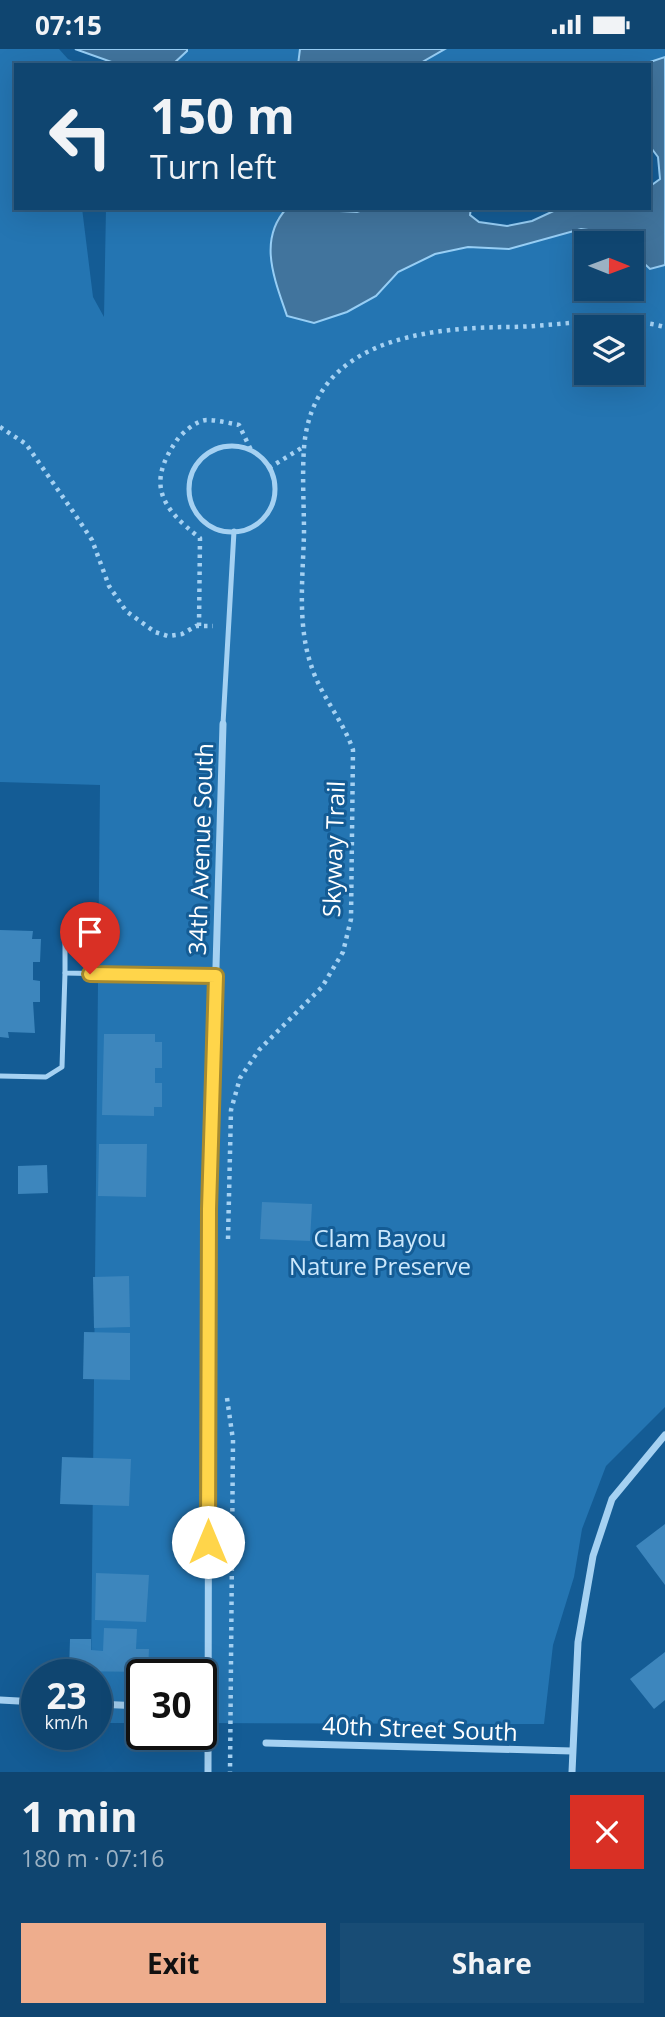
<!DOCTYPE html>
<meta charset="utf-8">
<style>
:root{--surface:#0f4570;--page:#184c75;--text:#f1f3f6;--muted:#9bb1c3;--line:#2f5d83;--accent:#eead8d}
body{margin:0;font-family:"Open Sans",sans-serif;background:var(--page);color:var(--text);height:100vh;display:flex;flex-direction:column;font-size:26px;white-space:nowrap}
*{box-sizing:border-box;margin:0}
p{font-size:23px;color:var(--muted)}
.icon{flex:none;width:38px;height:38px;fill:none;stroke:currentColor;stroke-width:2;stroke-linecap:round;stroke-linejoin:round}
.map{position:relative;height:1723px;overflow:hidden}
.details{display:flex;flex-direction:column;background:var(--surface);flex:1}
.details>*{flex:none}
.banner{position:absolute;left:14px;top:14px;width:637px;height:147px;border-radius:0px;box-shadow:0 7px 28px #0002,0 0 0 2px var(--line);background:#0f4570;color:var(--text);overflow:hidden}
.needle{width:46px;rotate:91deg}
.tools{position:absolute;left:574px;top:182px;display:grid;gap:14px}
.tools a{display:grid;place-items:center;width:70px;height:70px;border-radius:0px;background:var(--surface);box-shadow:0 7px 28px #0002,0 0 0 2px var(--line);font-size:35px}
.speed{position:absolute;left:21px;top:1610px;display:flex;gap:14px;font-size:35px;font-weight:700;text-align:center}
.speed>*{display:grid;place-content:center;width:91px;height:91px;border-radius:50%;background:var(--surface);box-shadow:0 7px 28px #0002,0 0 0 2px var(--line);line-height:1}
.speed small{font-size:18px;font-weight:400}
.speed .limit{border:4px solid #111;border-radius:10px;background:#fff;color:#111}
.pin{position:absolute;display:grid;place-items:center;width:60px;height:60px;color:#fff;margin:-72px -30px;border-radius:50% 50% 50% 0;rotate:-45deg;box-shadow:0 0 7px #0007}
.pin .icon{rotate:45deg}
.me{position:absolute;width:77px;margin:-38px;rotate:0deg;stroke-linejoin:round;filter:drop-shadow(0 0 5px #0008)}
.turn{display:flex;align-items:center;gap:24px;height:147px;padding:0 21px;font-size:32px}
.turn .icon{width:91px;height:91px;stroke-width:2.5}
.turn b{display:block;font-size:49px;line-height:60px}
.round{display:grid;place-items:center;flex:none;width:74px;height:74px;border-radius:0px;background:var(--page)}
.head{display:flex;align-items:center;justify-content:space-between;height:119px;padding:0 21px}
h1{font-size:42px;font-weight:700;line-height:52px}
.cta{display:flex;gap:14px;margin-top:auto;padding:14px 21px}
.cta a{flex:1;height:80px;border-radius:0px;background:var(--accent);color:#111;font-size:28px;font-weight:700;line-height:80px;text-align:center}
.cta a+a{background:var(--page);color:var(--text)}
.status{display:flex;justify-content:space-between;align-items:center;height:49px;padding:0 35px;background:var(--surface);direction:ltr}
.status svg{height:19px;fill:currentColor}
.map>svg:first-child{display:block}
.green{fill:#2475b2;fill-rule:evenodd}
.water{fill:#41749d;stroke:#97cef5;stroke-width:2}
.building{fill:#3d86bd}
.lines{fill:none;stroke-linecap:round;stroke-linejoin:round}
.path{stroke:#a5d1f2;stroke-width:4.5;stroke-dasharray:3.5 5;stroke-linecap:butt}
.lane{stroke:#a5d1f2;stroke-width:5}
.street{stroke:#a5d1f2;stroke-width:7}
.route-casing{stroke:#a68a30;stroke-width:18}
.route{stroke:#ffd54a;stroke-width:12}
.labels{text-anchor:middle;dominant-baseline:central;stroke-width:6;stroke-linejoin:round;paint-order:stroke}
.street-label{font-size:24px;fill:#fff;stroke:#145c95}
.park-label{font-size:24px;fill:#cce8fc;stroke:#145c95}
</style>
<div class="status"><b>07:15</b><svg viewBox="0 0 49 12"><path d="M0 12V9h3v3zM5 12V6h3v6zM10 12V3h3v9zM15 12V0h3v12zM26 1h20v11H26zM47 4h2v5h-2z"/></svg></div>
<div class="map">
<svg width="665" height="1723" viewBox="0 0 665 1723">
<rect width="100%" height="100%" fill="#145c95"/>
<g class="green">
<path d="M0 0H59L68 10 82 16H16V159H82L93 248 104 268 106 159H287L277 170 270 197 347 263 375 247 398 223 435 205 468 198 509 200 581 180 603 183 621 194H586V240H632V203L650 220 665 216V1358L606 1417 582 1480 574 1528 553 1596 544 1675 201 1674V1626H142V1674H96V1626H91L100 736 0 733ZM586 278H632V324H586Z"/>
<path d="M187 0H300L298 16H172Z"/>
<path d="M445 0H665V8L641 16H417Z"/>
</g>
<g class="water">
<path d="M75 0H187V2L172 16H120Z"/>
<path d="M300 0H445L417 16H298Z"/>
<path d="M665 8V216L650 220 632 203V194H621L603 183 581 180 509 200 468 198 435 205 398 223 376 247 347 263 314 274 287 267C275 231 257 191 287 159L357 163 369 159H471L470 166 479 173 507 177 532 172 560 159H649V138L660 130 658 108 649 96V16H641Z"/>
</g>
<g class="building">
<path d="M0 881 33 882 32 890H41L40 913H33V931L40 932V953H33L35 984 8 983 9 989 0 988Z"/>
<path d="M104 985H155V993H162V1019H155V1034H162V1058H154V1067L102 1066Z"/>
<path d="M99 1095H147L146 1148 98 1147Z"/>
<path d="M47 1116 48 1144 18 1145V1117Z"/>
<path d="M262 1153 312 1155 310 1192 260 1190Z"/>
<path d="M129 1227 130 1278 94 1279 93 1228Z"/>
<path d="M84 1283 130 1284V1331L83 1330Z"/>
<path d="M62 1408 131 1410 129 1457 60 1455Z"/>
<path d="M665 1475V1536L636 1497Z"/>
<path d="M96 1524 149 1526 146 1573 95 1571Z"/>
<path d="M104 1579 137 1580 136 1600H149L148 1623 69 1622 70 1590H91V1601L103 1602Z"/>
<path d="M665 1603V1651L654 1660 630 1630Z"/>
</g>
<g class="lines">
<g class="path">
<path d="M0 378 26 395 74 464 92 491 109 537 126 562 155 583 168 587 182 585 196 577H213"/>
<path d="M269 419 303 398"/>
<path d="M199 577 200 489C161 459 146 435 177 391 183 383 197 371 207 371 217 371 229 374 239 376L251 401"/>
<path d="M228 1190 231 1061 240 1029 259 1001 322 938 343 903 351 870 353 701C343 671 320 646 311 616 297 575 303 527 304 484 304 456 302 427 304 399 312 292 421 279 507 278 560 278 612 264 665 278"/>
<path d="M227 1349 233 1391 230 1723"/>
</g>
<g class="lane">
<circle cx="232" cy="440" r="43"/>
<path d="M223 675 234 482"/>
<path d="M65 891V924L216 927"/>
<path d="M0 1027 46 1028 62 1018 65 924"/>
</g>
<g class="street">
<path d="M0 1651 37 1653"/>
<path d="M96 1655 142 1657"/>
<path d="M266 1694 572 1702"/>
<path d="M208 1723 209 1160 223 675"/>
<path d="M572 1723 578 1593 593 1507 612 1450 665 1386"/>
</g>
</g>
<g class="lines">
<defs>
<path id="route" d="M90 925 216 927 209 1160 208 1493"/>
</defs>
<use href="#route" class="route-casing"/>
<use href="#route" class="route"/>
</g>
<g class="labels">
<g class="street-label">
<text transform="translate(200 800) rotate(-88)">34th Avenue South</text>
<text transform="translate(333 800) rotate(-88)">Skyway Trail</text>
<text transform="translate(420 1679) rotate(2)">40th Street South</text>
</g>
<g class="park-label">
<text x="380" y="1188">Clam Bayou<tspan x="380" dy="28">Nature Preserve</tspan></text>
</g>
</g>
</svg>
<div class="tools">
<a><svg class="needle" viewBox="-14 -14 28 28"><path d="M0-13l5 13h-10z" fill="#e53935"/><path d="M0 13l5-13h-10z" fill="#9bb1c3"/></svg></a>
<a><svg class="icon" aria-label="layers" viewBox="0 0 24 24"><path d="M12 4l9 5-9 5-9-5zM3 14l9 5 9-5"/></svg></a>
</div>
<div class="speed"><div>23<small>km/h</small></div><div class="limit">30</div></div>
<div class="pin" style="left:90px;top:925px;background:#d93025"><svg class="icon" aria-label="arrive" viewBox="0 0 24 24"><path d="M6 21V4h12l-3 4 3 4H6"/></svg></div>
<svg class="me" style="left:208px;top:1493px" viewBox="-20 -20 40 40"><circle r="19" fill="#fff"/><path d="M0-13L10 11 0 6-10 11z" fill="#ffd54a"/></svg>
<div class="banner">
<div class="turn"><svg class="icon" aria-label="left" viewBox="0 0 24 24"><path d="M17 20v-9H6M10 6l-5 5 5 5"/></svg><div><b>150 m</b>Turn left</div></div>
</div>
</div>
<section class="details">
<div class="head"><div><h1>1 min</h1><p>180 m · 07:16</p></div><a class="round" style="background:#d93025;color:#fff"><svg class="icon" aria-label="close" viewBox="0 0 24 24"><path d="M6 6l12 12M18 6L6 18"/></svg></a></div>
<div class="cta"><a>Exit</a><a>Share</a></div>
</section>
